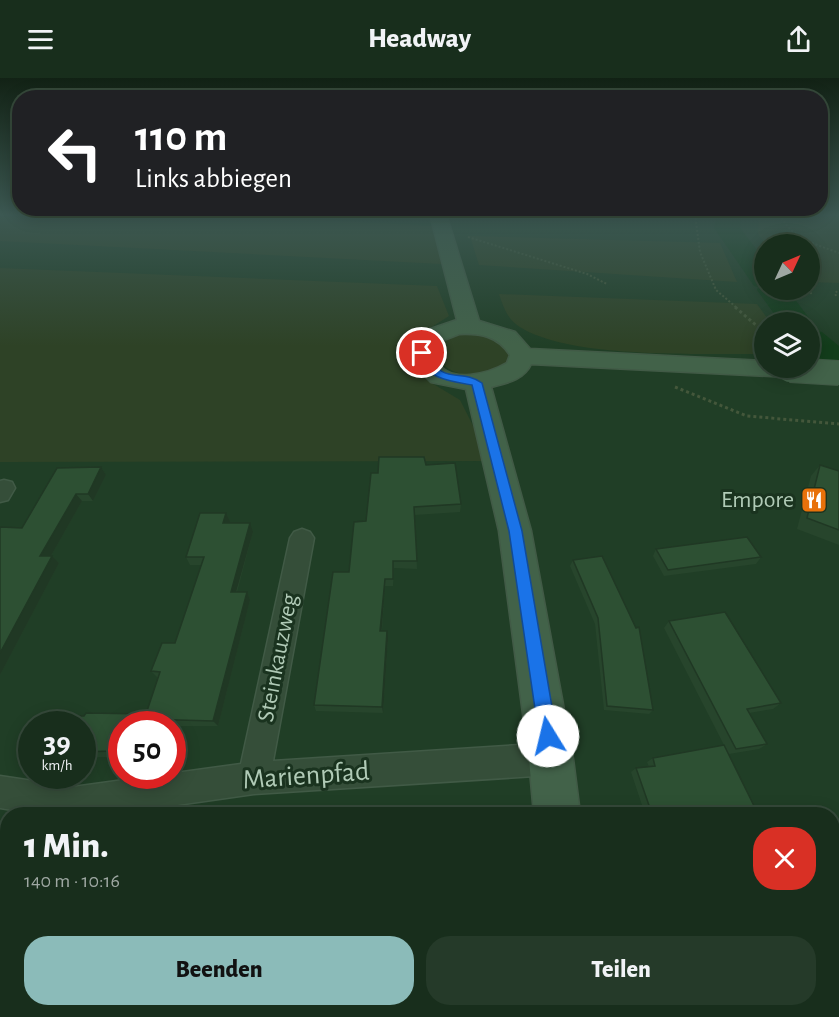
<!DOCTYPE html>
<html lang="de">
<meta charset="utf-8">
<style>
:root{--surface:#182e1c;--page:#253a29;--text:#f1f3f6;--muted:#9fa8a3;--line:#364a3b;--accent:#8bbbb9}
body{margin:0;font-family:"Alegreya Sans",sans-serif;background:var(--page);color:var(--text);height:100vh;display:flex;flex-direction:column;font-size:22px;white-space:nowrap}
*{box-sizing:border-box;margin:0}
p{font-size:20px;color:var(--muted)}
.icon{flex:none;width:33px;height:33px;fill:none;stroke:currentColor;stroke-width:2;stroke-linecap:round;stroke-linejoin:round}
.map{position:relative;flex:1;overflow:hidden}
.drawer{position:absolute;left:0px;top:729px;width:840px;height:210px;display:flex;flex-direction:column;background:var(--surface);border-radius:24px 24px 0 0;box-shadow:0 3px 15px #0003,0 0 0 2px var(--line)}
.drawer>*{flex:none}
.guide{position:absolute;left:12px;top:12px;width:816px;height:126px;border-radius:24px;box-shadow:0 3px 15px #0003,0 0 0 2px var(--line);background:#202124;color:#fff;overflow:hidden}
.needle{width:39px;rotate:46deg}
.controls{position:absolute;left:754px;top:156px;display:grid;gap:12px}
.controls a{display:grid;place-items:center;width:66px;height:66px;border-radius:50%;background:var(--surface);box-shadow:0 3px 15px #0003,0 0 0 2px var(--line);font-size:30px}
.speed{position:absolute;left:18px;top:633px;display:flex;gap:12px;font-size:30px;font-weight:700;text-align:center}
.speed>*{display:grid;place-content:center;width:78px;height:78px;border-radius:50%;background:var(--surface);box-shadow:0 3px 15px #0003,0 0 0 2px var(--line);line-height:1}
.speed small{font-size:15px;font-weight:400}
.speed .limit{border:9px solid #d22;background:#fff;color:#111}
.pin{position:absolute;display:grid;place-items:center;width:51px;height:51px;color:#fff;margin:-26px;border:3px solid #fff;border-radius:50%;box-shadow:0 2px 6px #0007}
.me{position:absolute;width:66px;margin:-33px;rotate:351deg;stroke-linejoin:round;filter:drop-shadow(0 0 4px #0008)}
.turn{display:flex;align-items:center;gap:21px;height:126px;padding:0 24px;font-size:27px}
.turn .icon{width:78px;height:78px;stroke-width:2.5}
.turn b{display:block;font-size:42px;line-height:51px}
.round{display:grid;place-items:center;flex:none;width:63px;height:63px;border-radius:24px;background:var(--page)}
.headline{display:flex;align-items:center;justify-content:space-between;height:102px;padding:0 24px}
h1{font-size:36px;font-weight:800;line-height:45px}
.button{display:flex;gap:12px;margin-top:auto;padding:12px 24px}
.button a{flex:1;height:69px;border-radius:24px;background:var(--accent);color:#111;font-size:24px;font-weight:800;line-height:69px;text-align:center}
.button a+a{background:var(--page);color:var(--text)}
header{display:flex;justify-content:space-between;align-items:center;height:78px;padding:0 24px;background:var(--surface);font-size:27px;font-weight:800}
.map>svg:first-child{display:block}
.green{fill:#2e4226}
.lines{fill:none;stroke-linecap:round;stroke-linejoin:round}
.river{fill:#133d1b;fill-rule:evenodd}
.street-casing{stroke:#415a46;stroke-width:3}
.secondary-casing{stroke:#415a46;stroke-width:3}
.path-far1{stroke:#44573b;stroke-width:2;stroke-dasharray:2 2;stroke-linecap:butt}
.path{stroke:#44573b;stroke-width:3;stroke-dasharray:3 3;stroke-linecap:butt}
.street{fill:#354e39;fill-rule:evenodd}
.secondary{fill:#426249;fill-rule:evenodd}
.secondary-bridge-casing{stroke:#415a46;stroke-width:26;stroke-linecap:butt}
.secondary-bridge{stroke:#426249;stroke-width:24}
.wall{fill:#27452c}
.shaded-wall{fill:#203824}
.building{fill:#2d5033;stroke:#203824;stroke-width:1.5}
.route{fill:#1a73e8;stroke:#114b97;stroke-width:1.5}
.labels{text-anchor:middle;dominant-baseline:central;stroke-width:6;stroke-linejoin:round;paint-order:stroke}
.poi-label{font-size:24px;fill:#b0cab6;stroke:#1a331f;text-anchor:end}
.street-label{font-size:24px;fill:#b0cab6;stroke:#1a331f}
.near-street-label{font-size:28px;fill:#b0cab6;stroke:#1a331f}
</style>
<header><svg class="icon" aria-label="menu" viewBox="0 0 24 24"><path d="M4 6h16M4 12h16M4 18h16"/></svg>Headway<svg class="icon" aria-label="share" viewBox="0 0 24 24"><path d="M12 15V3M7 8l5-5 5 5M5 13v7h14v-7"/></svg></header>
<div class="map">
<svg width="839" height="939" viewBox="0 0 839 939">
<rect width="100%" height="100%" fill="#203e26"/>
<g class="green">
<path d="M0 136H207L435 148 441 186 0 163Z"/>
<path d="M759 136H839V205L810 204V166H766L758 156Z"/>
<path d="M470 158 720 165 737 204 479 187Z"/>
<path d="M0 190 437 208 449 238 416 259 405 274 415 295 460 322 491 383 0 384Z"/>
<path d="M499 216 757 226 770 244H765V276C703 275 566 282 517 247 507 240 503 228 499 216Z"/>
<path d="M460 255 490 257 509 272C514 300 444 311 434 271L442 261Z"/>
</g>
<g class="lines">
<g class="river">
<path d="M716 136H742L740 150 765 182V212H788L812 244 810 248V244H780L757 212 758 209 754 208 714 150Z"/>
<path d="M810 251 822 254 839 268V298L826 295 810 280Z"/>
</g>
<defs>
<g id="street">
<path d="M4 402 12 404 15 410 8 422 0 424V403Z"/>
<path d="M302 451 310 454 314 460 273 683 551 665 562 670 567 681 562 692 551 697 254 716 114 736H37L0 730V698L73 709 241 686 290 460 294 454Z"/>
<path d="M8 844V895L0 898V847Z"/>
<path d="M597 932H638L641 939H600Z"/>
</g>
<g id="secondary">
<path d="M430 136H446L479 243 515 254 530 271 765 283V290H800L802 292 799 297 790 299 531 286C524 302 506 305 491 309L531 453 573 681 580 736H534L529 681 499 453 466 311 431 304 414 287 411 269 425 253 457 242ZM459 256C481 255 498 258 510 277L507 285C490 295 449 307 438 284 436 280 436 274 435 270L441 263Z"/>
<rect x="548" y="932" width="56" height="7"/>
</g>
</defs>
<use href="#street" class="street-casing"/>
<use href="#secondary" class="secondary-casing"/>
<g class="path-far1">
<path d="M695 136 700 174 716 212 737 230"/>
<path d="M780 136C791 161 816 166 839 175"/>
<path d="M468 159 587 196 607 206"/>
<path d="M793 166 798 159"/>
<path d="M807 212 812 216"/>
<path d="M836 218 835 215 839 212"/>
</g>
<g class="path">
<path d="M735 229 765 255"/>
<path d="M675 309 747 338 839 346"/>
</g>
<use href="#street" class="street"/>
<use href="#secondary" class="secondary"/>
<defs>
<path id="secondary-bridge" d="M790 292 839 295"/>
</defs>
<use href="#secondary-bridge" class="secondary-bridge-casing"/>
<use href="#secondary-bridge" class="secondary-bridge"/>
</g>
<g class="wall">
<path d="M426 387 461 426 460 434 415 437 417 491 394 490 393 508H385L382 553 388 560 383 635 316 633 314 627 349 494 366 443 378 395Z"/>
<path d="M820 387 839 393V467L797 451 811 398Z"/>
<path d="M101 389 106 397 93 423H82L51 478 59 485 0 597V450L1 449 22 450 57 390Z"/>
<path d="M226 435 230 443 229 445 253 454 237 514H247L250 522 218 648H172V646H122V674L120 679H82V646L146 636 158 600 151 593 175 565 201 487H190L186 479Z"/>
<path d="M656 471 761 479 756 486 664 498 653 478Z"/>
<path d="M573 482 653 632 649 636 604 632 595 546 570 488Z"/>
<path d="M669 543 781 625 773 631 749 635 767 666 759 671 729 676 758 736H645L631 694 636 690 649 689 647 684 653 680 724 667 664 550Z"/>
<path d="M712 932H811L814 939H715Z"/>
</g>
<g class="shaded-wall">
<path d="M101 389 106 397 93 423 88 416Z"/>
<path d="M76 416 82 423 47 485 40 478Z"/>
<path d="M226 435 230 443 226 454 223 445Z"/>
<path d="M250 445 253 454 234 521 231 514Z"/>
<path d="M52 478 59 485 0 597V575Z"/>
<path d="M385 501V508L381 559 380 553Z"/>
<path d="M247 514 250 522 218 648 213 643Z"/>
<path d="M387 553 388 560 383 635 382 629Z"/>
<path d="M145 641 151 646H143Z"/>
<path d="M115 665 122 669V674L120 679 112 673Z"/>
<path d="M100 932H111L109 939H98Z"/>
</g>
<g class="building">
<path d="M379 379H424L426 387 455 385 461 426 414 429 417 483H393V501H385L380 553H387L382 629 314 627 333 494H349L354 444 366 443 371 395H378Z"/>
<path d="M820 387 839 393V452L807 440Z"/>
<path d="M101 389 88 416H76L40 478H52L0 575V450L1 449 22 450 57 390Z"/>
<path d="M200 435H226L223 445H250L231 514H247L213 643 145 641 143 646H122V665H115L112 673 82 674V646H61L64 638H84L86 635 146 636 160 594 151 593 162 565H175L204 479H186Z"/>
<path d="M747 459 761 479 668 492 656 471Z"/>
<path d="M602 478 636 550 639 549 653 632 607 628 598 540 573 482Z"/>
<path d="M725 534 781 625 747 631 767 666 736 671 669 543Z"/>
<path d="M724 667 758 736H652L636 690 655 688 653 680Z"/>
<path d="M56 932H100L98 939H54Z"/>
<path d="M720 932H811L814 939H723Z"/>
</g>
<linearGradient id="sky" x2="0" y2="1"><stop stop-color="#122215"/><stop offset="0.51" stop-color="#3c5852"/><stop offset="1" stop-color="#3c5852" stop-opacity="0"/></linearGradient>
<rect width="839" height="268" fill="url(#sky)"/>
<path class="route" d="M422 272 425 273C444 310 460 289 482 305L522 453 557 658 554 665 548 667 542 665 539 658 509 453 472 307C449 303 425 301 417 275Z"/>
<defs>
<symbol id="restaurant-square" viewBox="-11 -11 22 22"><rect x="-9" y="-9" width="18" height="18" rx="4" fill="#e8710a" stroke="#1a331f"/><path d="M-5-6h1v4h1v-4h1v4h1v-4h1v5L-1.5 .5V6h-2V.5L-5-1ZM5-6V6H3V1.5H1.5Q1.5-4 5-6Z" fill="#fff"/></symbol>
</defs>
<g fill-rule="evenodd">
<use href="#restaurant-square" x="799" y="407" width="30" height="30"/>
</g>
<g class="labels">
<g class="poi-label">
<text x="794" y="422">Empore</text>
</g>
<g class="street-label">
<text transform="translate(278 580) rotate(-79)">Steinkauzweg</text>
</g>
<g class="near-street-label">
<text transform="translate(306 698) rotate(-4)">Marienpfad</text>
</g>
</g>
</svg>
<div class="controls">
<a><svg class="needle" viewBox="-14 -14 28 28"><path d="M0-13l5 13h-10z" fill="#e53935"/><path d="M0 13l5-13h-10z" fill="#9fa8a3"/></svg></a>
<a><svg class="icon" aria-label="layers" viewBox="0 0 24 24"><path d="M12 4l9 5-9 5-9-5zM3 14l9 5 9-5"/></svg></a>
</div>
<div class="speed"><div>39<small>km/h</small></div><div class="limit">50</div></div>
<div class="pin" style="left:422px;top:275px;background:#d93025"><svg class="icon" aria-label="arrive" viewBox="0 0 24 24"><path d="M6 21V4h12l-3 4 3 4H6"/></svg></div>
<svg class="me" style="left:548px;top:658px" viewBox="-20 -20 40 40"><circle r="19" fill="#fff"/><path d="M0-13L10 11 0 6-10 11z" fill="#1a73e8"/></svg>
<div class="guide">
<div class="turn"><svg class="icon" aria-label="left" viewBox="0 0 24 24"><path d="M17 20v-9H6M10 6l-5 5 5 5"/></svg><div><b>110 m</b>Links abbiegen</div></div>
</div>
<section class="drawer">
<div class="headline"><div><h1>1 Min.</h1><p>140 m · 10:16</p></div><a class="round" style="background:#d93025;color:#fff"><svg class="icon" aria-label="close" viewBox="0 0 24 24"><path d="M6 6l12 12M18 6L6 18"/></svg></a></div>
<div class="button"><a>Beenden</a><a>Teilen</a></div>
</section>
</div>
